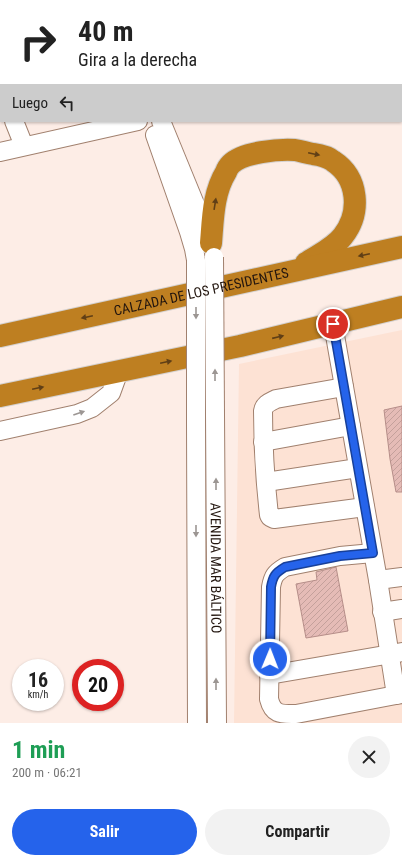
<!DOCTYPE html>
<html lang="es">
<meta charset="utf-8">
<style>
:root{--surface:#fff;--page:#f2f2f2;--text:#222;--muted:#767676;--accent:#2563eb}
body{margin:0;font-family:"Roboto Condensed",sans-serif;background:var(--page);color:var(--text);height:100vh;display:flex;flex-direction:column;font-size:15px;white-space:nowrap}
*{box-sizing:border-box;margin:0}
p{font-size:13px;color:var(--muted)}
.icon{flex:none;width:22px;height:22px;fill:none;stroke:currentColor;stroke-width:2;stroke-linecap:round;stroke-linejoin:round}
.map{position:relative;height:723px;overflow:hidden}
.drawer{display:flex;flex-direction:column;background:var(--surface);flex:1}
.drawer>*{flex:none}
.hud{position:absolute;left:0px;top:0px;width:402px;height:122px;box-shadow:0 1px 3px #0004;background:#fff;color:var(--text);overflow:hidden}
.speed{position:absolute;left:12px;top:659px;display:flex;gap:8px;font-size:20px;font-weight:700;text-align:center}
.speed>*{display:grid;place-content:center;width:52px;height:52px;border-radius:50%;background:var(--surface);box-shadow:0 1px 3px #0004;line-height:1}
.speed small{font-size:10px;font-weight:400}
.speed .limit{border:6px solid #d22;background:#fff;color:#111}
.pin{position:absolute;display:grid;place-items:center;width:34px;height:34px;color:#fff;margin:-17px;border:2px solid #fff;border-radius:50%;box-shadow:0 1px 4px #0007}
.me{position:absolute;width:44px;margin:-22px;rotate:1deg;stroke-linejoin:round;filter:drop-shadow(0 0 3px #0008)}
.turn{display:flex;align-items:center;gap:14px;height:84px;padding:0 12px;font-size:18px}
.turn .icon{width:52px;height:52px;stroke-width:2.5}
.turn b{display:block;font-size:28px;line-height:34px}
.then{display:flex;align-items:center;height:38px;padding:0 12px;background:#0003;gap:8px;font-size:15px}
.round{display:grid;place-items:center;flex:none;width:42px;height:42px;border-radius:21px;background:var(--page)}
.summary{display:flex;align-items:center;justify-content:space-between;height:68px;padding:0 12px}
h1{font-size:24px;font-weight:700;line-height:30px;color:#1e9e55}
.button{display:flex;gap:8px;margin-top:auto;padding:8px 12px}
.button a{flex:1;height:46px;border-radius:24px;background:var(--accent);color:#fff;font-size:16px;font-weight:700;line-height:46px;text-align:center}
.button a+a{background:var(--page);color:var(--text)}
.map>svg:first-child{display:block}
.built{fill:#fde2d4}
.building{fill:url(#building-hatch);stroke:#b68e89}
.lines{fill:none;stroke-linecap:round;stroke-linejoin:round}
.minor-casing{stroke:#a1806e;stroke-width:20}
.highway-casing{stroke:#d3d0cf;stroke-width:24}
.minor{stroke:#fff;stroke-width:18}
.highway{stroke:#be7f21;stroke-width:22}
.minor-bridge-casing{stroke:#a1806e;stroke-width:20;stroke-linecap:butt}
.minor-bridge{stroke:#fff;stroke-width:18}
.oneway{fill:#603f16}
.oneway2{fill:#9c9693}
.route-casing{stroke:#184099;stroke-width:10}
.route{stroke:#2563eb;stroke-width:7}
.labels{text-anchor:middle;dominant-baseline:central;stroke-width:3;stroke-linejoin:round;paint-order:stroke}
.street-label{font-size:14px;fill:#22150e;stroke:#fdede6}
</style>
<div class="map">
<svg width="402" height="723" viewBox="0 0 402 723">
<defs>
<pattern id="building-hatch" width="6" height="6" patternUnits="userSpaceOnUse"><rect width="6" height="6" fill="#e5bbb6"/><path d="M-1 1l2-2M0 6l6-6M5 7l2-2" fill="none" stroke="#c4a09b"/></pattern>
</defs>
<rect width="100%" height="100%" fill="#fdede6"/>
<path class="built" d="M402 330V723H234L239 364Z"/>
<g class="building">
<path d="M402 406V492H396L390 459 384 410Z"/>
<path d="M336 567 348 631 306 638 296 584 317 580 316 572Z"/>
</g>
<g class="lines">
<defs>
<g id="minor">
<path d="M110 0V1"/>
<path d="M268 0 269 1"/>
<path d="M401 62 402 61"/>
<path d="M0 85 1 87"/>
<path d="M14 121 24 146"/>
<path d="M161 121 211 243"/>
<path d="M155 135 189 232 194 249 196 260"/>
<path d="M0 152 138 121"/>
<path d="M333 324 378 580 402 577"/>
<path d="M344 387 276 399C270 402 264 404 263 411 263 446 265 480 269 515L270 517 274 519 365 507"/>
<path id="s1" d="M215 414 217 723"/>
<path d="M196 422 197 723"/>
<path d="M0 431 77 414 92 408 111 393 119 371"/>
<path d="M263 442 351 426"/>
<path d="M266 482 358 468"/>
<path d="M373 553 340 556 285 567C275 573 273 576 271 587L269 699C273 715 281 714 296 714L396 695"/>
<path d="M378 580 396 695 402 694"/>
<path d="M382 612 402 609"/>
<path d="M269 675 402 652"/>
</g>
<g id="highway">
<path d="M211 243C213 219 213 193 226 172 227 169 229 166 231 164 243 152 279 149 295 150 301 151 307 153 313 154 320 155 328 157 333 161 359 178 361 213 343 236 334 248 318 255 306 263"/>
<path id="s2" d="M0 336 402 247"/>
<path d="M0 396 240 346 402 307"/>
</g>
</defs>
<use href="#minor" class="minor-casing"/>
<use href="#highway" class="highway-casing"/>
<use href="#minor" class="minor"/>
<use href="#highway" class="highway"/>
<defs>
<g id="minor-bridge">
<path d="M214 257 215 414"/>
<path d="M196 260V422"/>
</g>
</defs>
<use href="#minor-bridge" class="minor-bridge-casing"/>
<use href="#minor-bridge" class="minor-bridge"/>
</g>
<defs><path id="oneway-solid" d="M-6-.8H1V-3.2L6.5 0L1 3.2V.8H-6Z"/></defs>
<g class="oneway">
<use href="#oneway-solid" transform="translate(314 154) rotate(12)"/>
<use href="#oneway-solid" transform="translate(215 204) rotate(-81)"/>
<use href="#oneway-solid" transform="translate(364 255) rotate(168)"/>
<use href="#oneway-solid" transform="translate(87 317) rotate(168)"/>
<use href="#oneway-solid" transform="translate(278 337) rotate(-13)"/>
<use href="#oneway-solid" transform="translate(166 362) rotate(-12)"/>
<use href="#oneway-solid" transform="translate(38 388) rotate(-12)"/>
</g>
<g class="oneway2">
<use href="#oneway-solid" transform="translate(196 313) rotate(90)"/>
<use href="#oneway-solid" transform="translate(215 375) rotate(-90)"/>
<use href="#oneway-solid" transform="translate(79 413) rotate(-19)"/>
<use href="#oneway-solid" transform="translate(216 484) rotate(-90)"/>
<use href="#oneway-solid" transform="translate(196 531) rotate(90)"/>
<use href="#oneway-solid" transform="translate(216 684) rotate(-90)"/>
</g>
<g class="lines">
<defs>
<path id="route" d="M270 659 271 587C273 576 275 573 285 567L340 556 373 553 333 324"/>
</defs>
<use href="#route" class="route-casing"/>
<use href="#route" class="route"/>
</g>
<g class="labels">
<g class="street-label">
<text stroke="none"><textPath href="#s2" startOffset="206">CALZADA DE LOS PRESIDENTES</textPath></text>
<text stroke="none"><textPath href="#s1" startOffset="154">AVENIDA MAR BÁLTICO</textPath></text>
</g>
</g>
</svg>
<div class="speed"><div>16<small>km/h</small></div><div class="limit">20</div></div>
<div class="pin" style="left:333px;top:324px;background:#d93025"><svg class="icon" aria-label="arrive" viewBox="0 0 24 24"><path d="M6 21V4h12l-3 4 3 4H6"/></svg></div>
<svg class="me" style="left:270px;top:659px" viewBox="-20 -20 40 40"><circle r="17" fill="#2563eb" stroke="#fff" stroke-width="3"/><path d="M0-11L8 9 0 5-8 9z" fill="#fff"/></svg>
<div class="hud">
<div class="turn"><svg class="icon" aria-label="right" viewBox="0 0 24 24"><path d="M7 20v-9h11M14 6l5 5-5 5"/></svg><div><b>40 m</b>Gira a la derecha</div></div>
<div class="then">Luego<svg class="icon" aria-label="left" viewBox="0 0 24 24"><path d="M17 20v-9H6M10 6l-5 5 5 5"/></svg></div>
</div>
</div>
<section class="drawer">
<div class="summary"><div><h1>1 min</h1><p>200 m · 06:21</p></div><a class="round"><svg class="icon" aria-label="close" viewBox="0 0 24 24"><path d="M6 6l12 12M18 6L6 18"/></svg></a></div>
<div class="button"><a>Salir</a><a>Compartir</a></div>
</section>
